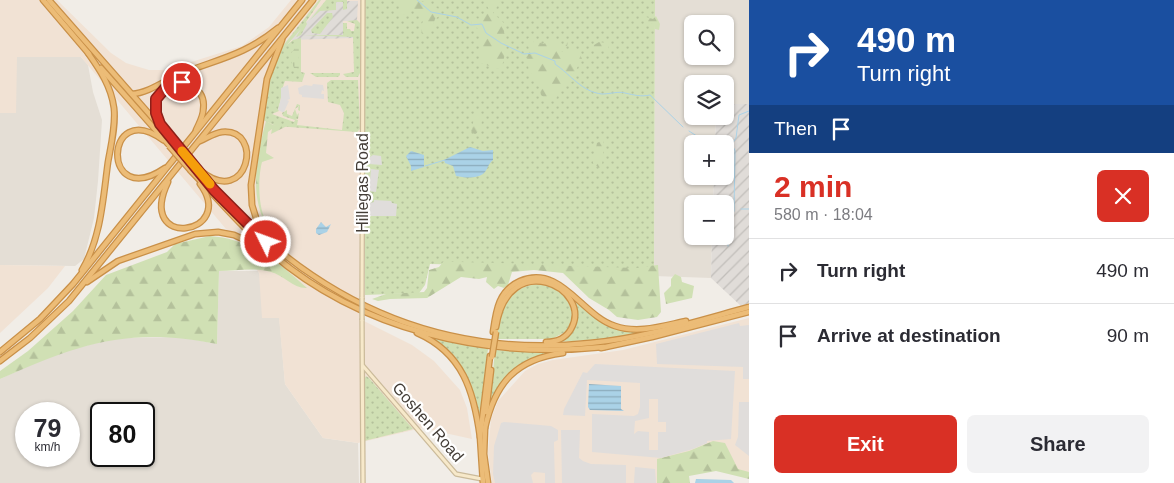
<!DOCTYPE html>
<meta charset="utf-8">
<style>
:root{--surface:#fff;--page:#f2f2f3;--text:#2b2b33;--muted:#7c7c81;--line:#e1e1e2;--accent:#d93025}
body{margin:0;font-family:Arial,sans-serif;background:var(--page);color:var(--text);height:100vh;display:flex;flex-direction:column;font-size:19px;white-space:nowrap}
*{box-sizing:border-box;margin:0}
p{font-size:16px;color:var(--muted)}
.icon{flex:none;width:28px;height:28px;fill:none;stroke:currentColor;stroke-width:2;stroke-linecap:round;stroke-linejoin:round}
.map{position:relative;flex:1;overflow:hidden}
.panel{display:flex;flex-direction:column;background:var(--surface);width:425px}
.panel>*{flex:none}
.banner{background:#1a4fa0;color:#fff;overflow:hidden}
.buttons{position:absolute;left:684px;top:15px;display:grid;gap:10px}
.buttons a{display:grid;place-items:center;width:50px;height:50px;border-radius:8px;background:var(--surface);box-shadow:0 1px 4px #0004;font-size:25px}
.speed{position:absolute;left:15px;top:402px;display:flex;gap:10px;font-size:25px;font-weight:700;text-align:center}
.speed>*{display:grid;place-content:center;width:65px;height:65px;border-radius:50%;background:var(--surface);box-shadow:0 1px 4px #0004;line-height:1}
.speed small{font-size:12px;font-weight:400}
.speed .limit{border:2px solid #111;border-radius:8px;background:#fff;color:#111}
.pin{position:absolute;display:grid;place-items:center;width:42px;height:42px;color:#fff;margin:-21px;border:2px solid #fff;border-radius:50%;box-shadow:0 1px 5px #0007}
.me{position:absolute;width:55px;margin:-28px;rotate:312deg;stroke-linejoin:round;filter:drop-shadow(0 0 4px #0008)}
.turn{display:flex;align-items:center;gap:18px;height:105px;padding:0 25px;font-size:22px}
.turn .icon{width:65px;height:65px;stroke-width:2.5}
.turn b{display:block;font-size:35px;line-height:42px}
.then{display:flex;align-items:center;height:48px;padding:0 25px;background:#0003;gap:10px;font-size:19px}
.round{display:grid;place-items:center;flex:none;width:52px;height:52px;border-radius:8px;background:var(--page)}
.headline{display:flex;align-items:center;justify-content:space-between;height:85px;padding:0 25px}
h1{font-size:30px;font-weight:700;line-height:38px;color:var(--accent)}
.primary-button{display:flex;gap:10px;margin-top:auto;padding:10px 25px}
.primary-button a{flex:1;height:58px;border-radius:8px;background:var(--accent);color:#fff;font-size:20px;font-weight:700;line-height:58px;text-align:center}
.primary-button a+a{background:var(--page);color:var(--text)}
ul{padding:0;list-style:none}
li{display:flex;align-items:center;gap:15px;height:65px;padding:0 25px;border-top:1px solid var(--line)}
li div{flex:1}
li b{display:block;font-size:19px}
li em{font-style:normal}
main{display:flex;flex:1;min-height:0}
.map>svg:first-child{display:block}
.residential{fill:#e4ded5;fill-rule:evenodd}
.commercial{fill:#f1e2d4}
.industrial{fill:url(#industrial-furrows)}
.grass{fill:url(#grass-dots)}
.forest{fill:url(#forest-firs)}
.wetland{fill:url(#wetland-marsh)}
.parking{fill:#e0dddb;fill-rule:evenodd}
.water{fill:url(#water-rules)}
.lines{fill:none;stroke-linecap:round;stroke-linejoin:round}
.stream{stroke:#aad2e7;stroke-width:1}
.secondary-casing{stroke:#cbbb9b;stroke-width:5.5}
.highway-casing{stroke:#c99048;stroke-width:7}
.secondary{stroke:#f7e9ca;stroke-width:3}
.highway{stroke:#ecbc77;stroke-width:4.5}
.secondary-bridge-casing{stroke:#cbbb9b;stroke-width:5.5;stroke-linecap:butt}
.highway-bridge-casing{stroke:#c99048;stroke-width:7;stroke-linecap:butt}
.secondary-bridge{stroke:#f7e9ca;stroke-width:3}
.highway-bridge{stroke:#ecbc77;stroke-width:4.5}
.route-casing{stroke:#8d1f18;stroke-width:12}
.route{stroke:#d93025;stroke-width:9}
.slow{stroke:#f59e0b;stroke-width:9}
.labels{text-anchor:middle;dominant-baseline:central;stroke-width:4.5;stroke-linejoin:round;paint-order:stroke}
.street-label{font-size:16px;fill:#433d37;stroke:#fff}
</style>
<main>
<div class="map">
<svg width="749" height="483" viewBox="0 0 749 483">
<defs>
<pattern id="industrial-furrows" width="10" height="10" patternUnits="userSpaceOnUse" patternTransform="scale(1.25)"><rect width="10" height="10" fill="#e0dcd8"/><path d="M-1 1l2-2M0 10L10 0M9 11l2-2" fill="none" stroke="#c1beba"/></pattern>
<pattern id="grass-dots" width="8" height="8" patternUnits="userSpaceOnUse" patternTransform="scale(1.25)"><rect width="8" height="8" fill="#d0e0b4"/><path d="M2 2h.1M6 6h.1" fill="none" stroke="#b4c19b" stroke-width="1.8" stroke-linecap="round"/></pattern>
<pattern id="forest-firs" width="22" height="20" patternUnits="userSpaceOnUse" patternTransform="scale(1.25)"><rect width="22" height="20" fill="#d0e0b4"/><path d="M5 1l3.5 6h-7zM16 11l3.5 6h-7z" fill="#b4c19b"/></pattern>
<pattern id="wetland-marsh" width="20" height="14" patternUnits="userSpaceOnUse" patternTransform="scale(1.25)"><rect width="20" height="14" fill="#d0e0b4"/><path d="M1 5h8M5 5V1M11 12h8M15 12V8" fill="none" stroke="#b4c19b"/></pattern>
<pattern id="water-rules" width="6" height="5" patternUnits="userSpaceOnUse" patternTransform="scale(1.25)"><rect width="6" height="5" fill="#aad2e7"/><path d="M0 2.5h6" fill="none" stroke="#8cacbc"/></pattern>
</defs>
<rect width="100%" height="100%" fill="#f1ede7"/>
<g class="residential">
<path d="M655 0H749V104H725V84H692V116H716L715 144H692V176H714L713 204H692V236H712L711 278 654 276ZM692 24H725V56H692Z"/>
<path d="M16 57H81L88 65 93 92 102 120 98 181 94 218 84 259 75 266 0 265V113H16Z"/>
<path d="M219 271H258L279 315 285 384 323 438 358 443 359 483H0V379L57 353 116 338 181 337 217 344ZM26 414H69V456H26ZM101 414H144V456H101Z"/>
</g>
<g class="commercial">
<path d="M0 0H57L111 53 126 63 149 70H166L242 46 269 27 291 0H365L364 321 412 345 434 361 460 390 467 408 472 439 422 428 358 443 323 438 285 384 279 318H262L259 273 242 248 81 57H17L16 113H0Z"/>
<path d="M0 265 65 266 48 288 0 333Z"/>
<path d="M749 318V475L738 473 726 453 659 483H492L488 453 491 419 498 401 525 371 538 364 553 360 623 350Z"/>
</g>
<g class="industrial">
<path d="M334 1H358L357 21H343L344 35H353V38L291 40 318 9Z"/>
<path d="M725 104H749V303L741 306 711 278 712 236H725V204H713L714 176H725V144H715L716 116H725Z"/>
</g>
<g class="grass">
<path d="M319 0H321L306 22 307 24 301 35 296 37 301 29 287 45 293 40 301 38V72L305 73 302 82 285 81C281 90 282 99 278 109L279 111 272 114 294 122 295 120 283 116 282 113 287 110V114L292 116 297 104 300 105V111L298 110 299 106 295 109 297 115 299 113 298 119H295L298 120 297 125 342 130 344 113 340 105 328 102 327 83 331 80H358L360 129 357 132 276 126 263 120 271 69 282 47Z"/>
<path d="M326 0H347V9L343 10V2H336V10L320 11 310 20Z"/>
<path d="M365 0H655L654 269 430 264 425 285 419 293 365 295Z"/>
<path d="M327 13H332L333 17 320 34 312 33 311 30Z"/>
<path d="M347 21 357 20 360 23V73L358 77H346L343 74 354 72 353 37 302 35H343V23H347V29H350L351 31H354L355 24Z"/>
<path d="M310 73H340V75L338 77H316Z"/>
<path d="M537 284C560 285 582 308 567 331L552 339H496C500 314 506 287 537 284Z"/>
<path d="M571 297C599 323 614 334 652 330L606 339 557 342C578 336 581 314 571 297Z"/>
<path d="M431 338 488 349 480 415 466 378 460 367Z"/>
<path d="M495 350 552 353 532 359 502 383 490 402Z"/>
<path d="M366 376 369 378 413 429 364 441V380Z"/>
</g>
<g class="forest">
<path d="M397 0C417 0 427 0 441 11L439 16 435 19 430 35H424C419 30 421 24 425 18L414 10 400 16 395 14 400 9Z"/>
<path d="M484 0H505L500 2 493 13 506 25 504 32 507 44 502 67 498 69 480 63V31L471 23 473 15 478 19 490 11 487 6H484Z"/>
<path d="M645 13 646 17 653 19 656 16 660 24 659 30 655 29 654 25 649 22 646 23 641 14Z"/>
<path d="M530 37 536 45 537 41 543 44 554 40 561 46 568 42 567 46 563 47 561 52 572 48 578 50 582 59 573 75 575 80 561 87 555 101 547 100 541 95C539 85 536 78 529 71L527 57 530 51 526 40Z"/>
<path d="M599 42 607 43 609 49 593 51 594 45Z"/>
<path d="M475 115 483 116 480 129 475 135 471 131Z"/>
<path d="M266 121 273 125 287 126 271 134 272 129 268 132 266 153 274 158 262 162C257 181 257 226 279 235L278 239C273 238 271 233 268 228 248 196 257 155 266 121Z"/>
<path d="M603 140 604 145 602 165 599 168 593 163 597 143Z"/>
<path d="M210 236C251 239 277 261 307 288 294 289 283 275 271 272 255 267 235 271 219 271L217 344C130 326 78 344 0 379V371L28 351 73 311 106 275 167 252 175 244Z"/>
<path d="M443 262C507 262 572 267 636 268 644 268 651 265 658 265L661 312 657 317 638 320 617 317 609 310 589 298 563 273 534 270 512 272 508 285 504 288 498 286 494 289 486 282 487 277 479 279 461 277 427 298 390 299 378 301 372 299 386 294 424 292 427 288 429 270 439 267Z"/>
<path d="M675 274 681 277 682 282 694 286 692 298 666 304 664 293 671 286V279Z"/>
<path d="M713 441 725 443 738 469 749 472V479L716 471 689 476 690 483H657V459L689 451Z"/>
</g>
<path class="wetland" d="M299 43 300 45 297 75 289 56Z"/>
<g class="parking">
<path d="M313 84 323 85 324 91 322 90 321 94H324V99L302 97V95L299 94 298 88 305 85 312 86Z"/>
<path d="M288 85 290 99 287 100 289 101 284 112H282L278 110 281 98V88Z"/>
<path d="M373 155 381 156 382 165 369 164 370 157Z"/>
<path d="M371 169 379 170 376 192 369 191Z"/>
<path d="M374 200 391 201 392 203 397 204 396 216H368L369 203 374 202Z"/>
<path d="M739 323 740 326 749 325V379H743V367L657 364 656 344Z"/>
<path d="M595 364 735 371 731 439 707 441V443L693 449 661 458 592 452V414L634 416 638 414 640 407V383L587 380 585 416 563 415 564 409 583 372 587 373ZM649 399H658V422H666V432H658V450H649V432L638 431 634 434 635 421 649 418Z"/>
<path d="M739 402H749V456L735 445 738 437Z"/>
<path d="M504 422 551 426 558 430V440L554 442V446L555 483H545V473L534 472 531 475 533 483H495L493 474 494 446 501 423Z"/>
<path d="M561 430H580L579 458 583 461 591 464 626 465V483H562Z"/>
<path d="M635 467 655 469 656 483H634Z"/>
</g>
<g class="water">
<path d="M470 147 483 151 493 150V160C488 164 488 169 484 173 477 179 465 178 456 176L453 166 445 163 444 160Z"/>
<path d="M411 151 424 155V167L411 171V166L406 156Z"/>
<path d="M321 222 326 227 331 224 327 232 319 235 316 233V229Z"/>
<path d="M589 384 621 386V409L624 411 590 410 588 407Z"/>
<path d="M696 479 731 480 734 483H695Z"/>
</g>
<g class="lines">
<g class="stream">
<path d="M417 0 431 12 457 17 471 25 482 24 486 33 501 43 524 54 535 53 555 61V64C571 75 582 92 602 94 610 94 619 91 625 93 634 95 641 97 650 95L683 127"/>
<path d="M689 131 709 144"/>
<path d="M721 144 731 145"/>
<path d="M732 144 736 138 739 115 749 111"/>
<path d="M425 166 445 160"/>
<path d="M741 209H749"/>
<path d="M728 213 733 214 734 211 735 151 732 144"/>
<path d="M728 246 727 215 732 209"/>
</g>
<defs>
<g id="secondary">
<path d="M362 298 363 0"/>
<path d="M362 320 363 483"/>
<path d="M363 366 456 474 482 479"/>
</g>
<g id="highway">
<path d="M43 0 89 54"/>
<path d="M49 0 173 141"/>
<path d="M101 68 168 144"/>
<path d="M132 94C148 93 164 81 178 75 217 59 244 56 278 28"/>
<path d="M162 126C132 78 211 67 203 112 202 118 199 124 196 130"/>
<path d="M163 140C103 97 101 212 165 168"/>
<path d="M200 141C207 138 214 133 222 132 265 128 248 209 201 171"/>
<path d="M195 166C296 290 426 360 590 343 644 338 697 321 749 307"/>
<path d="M191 171C217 198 241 227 270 252 361 331 486 359 604 347"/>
<path d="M168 182C135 251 238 235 200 184"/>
<path d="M275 246 257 221 252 205 251 185 267 79 282 40"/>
<path d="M82 270C101 238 103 199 108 162 111 145 116 125 114 108 111 86 100 70 88 53"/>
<path d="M87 282 118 261 195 234 218 232 234 235 262 248"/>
<path d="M496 327C508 247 594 288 571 329 566 338 556 342 546 342"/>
<path d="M493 332C496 311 498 291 520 281 561 264 581 315 615 326 638 334 662 326 686 321"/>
<path d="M417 333C463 353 474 392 480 437"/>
<path d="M601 348 652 337 749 312"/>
<path d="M0 352 40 319 73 284 302 0"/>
<path d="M0 361 30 338 69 301 313 0"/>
<path d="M486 412 491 370"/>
<path d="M485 428C495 383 516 359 563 353"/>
<path d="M485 428 484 454 488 483"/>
<path d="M483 483 480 437 490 356"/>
</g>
</defs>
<use href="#secondary" class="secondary-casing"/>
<use href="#highway" class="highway-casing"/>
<use href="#secondary" class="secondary"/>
<use href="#highway" class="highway"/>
<defs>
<path id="secondary-bridge" d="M362 320V298"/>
<g id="highway-bridge">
<path d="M173 141 195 166"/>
<path d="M169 146 191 171"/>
<path d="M492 357 496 332"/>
</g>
</defs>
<use href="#secondary-bridge" class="secondary-bridge-casing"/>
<use href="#highway-bridge" class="highway-bridge-casing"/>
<use href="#secondary-bridge" class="secondary-bridge"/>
<use href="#highway-bridge" class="highway-bridge"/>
</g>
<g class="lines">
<defs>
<path id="route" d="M182 82 168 85 156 99V113L160 124 214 190 266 242"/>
</defs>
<use href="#route" class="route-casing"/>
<use href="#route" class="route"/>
<path class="slow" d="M182 151 210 184"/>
</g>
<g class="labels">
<g class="street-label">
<text transform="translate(362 183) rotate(-90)">Hillegas Road</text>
<text transform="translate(428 422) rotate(49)">Goshen Road</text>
</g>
</g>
</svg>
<div class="buttons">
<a><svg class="icon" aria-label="search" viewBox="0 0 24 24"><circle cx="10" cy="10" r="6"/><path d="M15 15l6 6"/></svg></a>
<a><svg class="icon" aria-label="layers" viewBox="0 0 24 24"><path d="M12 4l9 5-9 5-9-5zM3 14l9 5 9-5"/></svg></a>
<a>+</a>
<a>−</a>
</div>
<div class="speed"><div>79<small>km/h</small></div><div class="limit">80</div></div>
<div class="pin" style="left:182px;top:82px;background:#d93025"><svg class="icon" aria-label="arrive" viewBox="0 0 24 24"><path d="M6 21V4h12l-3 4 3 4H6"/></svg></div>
<svg class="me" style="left:266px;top:242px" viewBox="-20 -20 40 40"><circle r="17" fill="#d93025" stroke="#fff" stroke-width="3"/><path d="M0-11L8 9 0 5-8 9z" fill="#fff"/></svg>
</div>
<section class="panel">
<div class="banner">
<div class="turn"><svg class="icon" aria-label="right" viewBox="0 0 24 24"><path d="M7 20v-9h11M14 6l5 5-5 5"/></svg><div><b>490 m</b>Turn right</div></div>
<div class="then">Then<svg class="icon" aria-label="arrive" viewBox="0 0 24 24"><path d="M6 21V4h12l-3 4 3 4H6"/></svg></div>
</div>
<div class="headline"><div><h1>2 min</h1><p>580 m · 18:04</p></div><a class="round" style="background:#d93025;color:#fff"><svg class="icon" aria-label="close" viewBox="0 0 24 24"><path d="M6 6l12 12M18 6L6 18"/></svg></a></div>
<ul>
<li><svg class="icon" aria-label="right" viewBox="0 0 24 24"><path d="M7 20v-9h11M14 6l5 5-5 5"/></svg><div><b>Turn right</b></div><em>490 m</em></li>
<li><svg class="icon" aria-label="arrive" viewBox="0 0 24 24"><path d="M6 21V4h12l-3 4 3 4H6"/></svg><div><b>Arrive at destination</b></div><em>90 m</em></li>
</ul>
<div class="primary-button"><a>Exit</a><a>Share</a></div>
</section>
</main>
